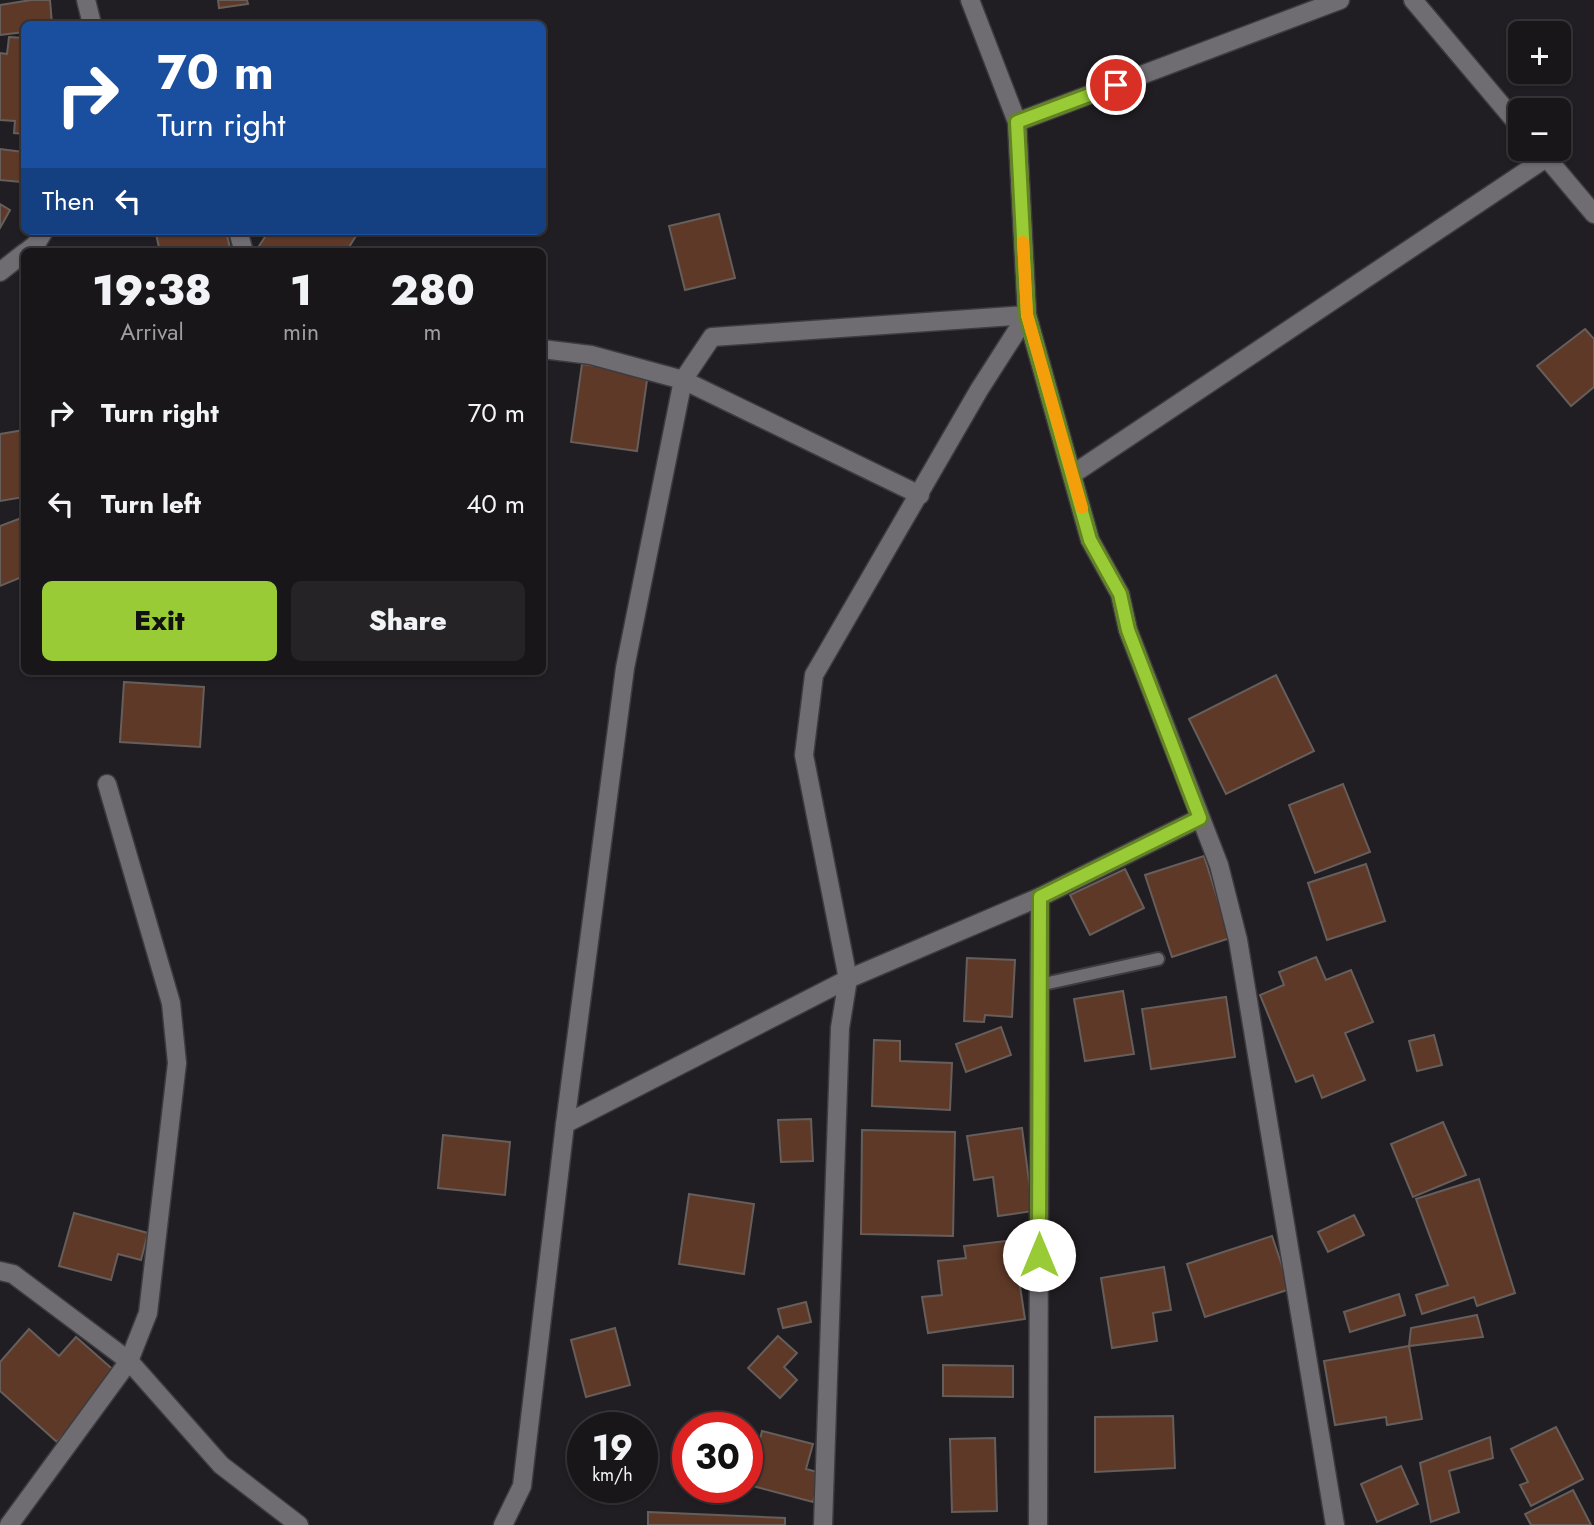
<!DOCTYPE html>
<meta charset="utf-8">
<style>
:root{--surface:#19161a;--page:#262327;--text:#f1f3f6;--muted:#9f9fa2;--line:#373539;--accent:#98cb36}
body{margin:0;font-family:Jost,sans-serif;background:var(--page);color:var(--text);height:100vh;display:flex;flex-direction:column;font-size:26px;white-space:nowrap}
*{box-sizing:border-box;margin:0}
p{font-size:23px;color:var(--muted)}
.icon{flex:none;width:38px;height:38px;fill:none;stroke:currentColor;stroke-width:2;stroke-linecap:round;stroke-linejoin:round}
.map{position:relative;flex:1;overflow:hidden}
.side{position:absolute;left:21px;top:248px;width:525px;height:427px;display:flex;flex-direction:column;background:var(--surface);border-radius:10px;box-shadow:0 2px 5px #0004,0 0 0 2px var(--line)}
.side>*{flex:none}
.hud{position:absolute;left:21px;top:21px;width:525px;height:214px;border-radius:10px;box-shadow:0 2px 5px #0004,0 0 0 2px var(--line);background:#1a4fa0;color:#fff;overflow:hidden}
.fabs{position:absolute;left:1508px;top:21px;display:grid;gap:14px}
.fabs a{display:grid;place-items:center;width:63px;height:63px;border-radius:10px;background:var(--surface);box-shadow:0 2px 5px #0004,0 0 0 2px var(--line);font-size:35px}
.speed{position:absolute;left:567px;top:1412px;display:flex;gap:14px;font-size:35px;font-weight:700;text-align:center}
.speed>*{display:grid;place-content:center;width:91px;height:91px;border-radius:50%;background:var(--surface);box-shadow:0 2px 5px #0004,0 0 0 2px var(--line);line-height:1}
.speed small{font-size:18px;font-weight:400}
.speed .limit{border:10px solid #d22;background:#fff;color:#111}
.pin{position:absolute;display:grid;place-items:center;width:60px;height:60px;color:#fff;margin:-30px;border:4px solid #fff;border-radius:50%;box-shadow:0 2px 7px #0007}
.me{position:absolute;width:77px;margin:-38px;rotate:0deg;stroke-linejoin:round;filter:drop-shadow(0 0 5px #0008)}
.turn{display:flex;align-items:center;gap:24px;height:147px;padding:0 21px;font-size:32px}
.turn .icon{width:91px;height:91px;stroke-width:2.5}
.turn b{display:block;font-size:49px;line-height:60px}
.then{display:flex;align-items:center;height:66px;padding:0 21px;background:#0003;gap:14px;font-size:26px}
.eta{display:flex;justify-content:space-evenly;align-items:center;height:119px;text-align:center}
.eta b{font-size:42px;font-weight:800;line-height:49px}
.action{display:flex;gap:14px;margin-top:auto;padding:14px 21px}
.action a{flex:1;height:80px;border-radius:10px;background:var(--accent);color:#111;font-size:28px;font-weight:800;line-height:80px;text-align:center}
.action a+a{background:var(--page);color:var(--text)}
ul{padding:0;list-style:none}
li{display:flex;align-items:center;gap:21px;height:91px;padding:0 21px}
li div{flex:1}
li b{display:block;font-size:26px}
li em{font-style:normal}
.map>svg:first-child{display:block}
.building{fill:#5f3928;stroke:#655e5b;stroke-width:2}
.lines{fill:none;stroke-linecap:round;stroke-linejoin:round}
.lane-casing{stroke:#3d3b3e;stroke-width:16}
.street-casing{stroke:#3d3b3e;stroke-width:21}
.lane{stroke:#6f6c72;stroke-width:12}
.street{stroke:#6f6c72;stroke-width:18}
.route-casing{stroke:#638423;stroke-width:18}
.route{stroke:#98cb36;stroke-width:12}
.slow{stroke:#f59e0b;stroke-width:12}
</style>
<div class="map">
<svg width="1594" height="1525" viewBox="0 0 1594 1525">
<rect width="100%" height="100%" fill="#211e23"/>
<g class="building">
<path d="M31 0H50L52 24H24V32L0 35V5Z"/>
<path d="M218 0H247L248 4 219 8Z"/>
<path d="M9 37 24 38V134L14 133 15 121 0 120V53L7 54Z"/>
<path d="M0 149 24 152 21 182 0 180Z"/>
<path d="M0 204 10 210 0 228Z"/>
<path d="M719 214 735 278 685 290 669 226Z"/>
<path d="M168 231H226L230 248 212 252H160L156 234Z"/>
<path d="M269 231H359L346 252H255Z"/>
<path d="M1585 329 1594 339V387L1571 406 1537 366Z"/>
<path d="M582 364 648 373 637 451 571 442Z"/>
<path d="M24 430V497L0 501V434Z"/>
<path d="M24 517V576L0 586V526Z"/>
<path d="M1276 675 1314 751 1226 794 1189 719Z"/>
<path d="M124 682 204 687 200 747 120 742Z"/>
<path d="M1343 784 1370 852 1315 873 1289 805Z"/>
<path d="M1204 856 1230 938 1172 957 1145 875Z"/>
<path d="M1366 864 1385 921 1327 940 1308 883Z"/>
<path d="M1125 869 1144 908 1090 935 1070 895Z"/>
<path d="M1316 957 1326 980 1351 970 1373 1022 1345 1033 1365 1080 1322 1098 1313 1075 1296 1082 1260 995 1284 985 1279 972Z"/>
<path d="M967 958 1015 960 1012 1017 985 1015 984 1022 964 1021Z"/>
<path d="M1123 991 1134 1054 1085 1061 1074 999Z"/>
<path d="M1226 997 1235 1057 1151 1069 1142 1009Z"/>
<path d="M1001 1027 1011 1055 966 1072 956 1044Z"/>
<path d="M1434 1035 1442 1065 1417 1071 1409 1041Z"/>
<path d="M874 1040 900 1041V1061L952 1063 950 1110 872 1106Z"/>
<path d="M811 1119 813 1161 781 1162 778 1120Z"/>
<path d="M1443 1122 1466 1175 1413 1197 1391 1144Z"/>
<path d="M1022 1128 1033 1211 998 1216 993 1177 974 1180 967 1136Z"/>
<path d="M862 1130 955 1132 953 1236 861 1234Z"/>
<path d="M443 1135 510 1142 505 1195 438 1188Z"/>
<path d="M1479 1179 1515 1293 1477 1306 1474 1297 1422 1314 1416 1295 1448 1285 1416 1199Z"/>
<path d="M689 1194 754 1204 744 1274 679 1264Z"/>
<path d="M74 1213 148 1233 141 1260 118 1254 111 1280 59 1266Z"/>
<path d="M1354 1215 1364 1235 1328 1252 1318 1232Z"/>
<path d="M1272 1236 1290 1289 1205 1317 1187 1264Z"/>
<path d="M1013 1240 1025 1319 928 1333 922 1297 942 1295 938 1261 966 1258 964 1246Z"/>
<path d="M1164 1267 1171 1310 1153 1313 1157 1341 1112 1348 1101 1278Z"/>
<path d="M1399 1294 1405 1315 1350 1332 1344 1312Z"/>
<path d="M806 1302 811 1322 783 1328 778 1309Z"/>
<path d="M1477 1315 1483 1337 1409 1346 1411 1328Z"/>
<path d="M615 1328 630 1385 586 1397 571 1340Z"/>
<path d="M29 1329 59 1356 76 1337 118 1374 57 1442 0 1391V1362Z"/>
<path d="M778 1336 797 1353 784 1367 797 1380 780 1398 748 1368Z"/>
<path d="M1409 1346 1422 1419 1387 1425 1386 1417 1335 1425 1324 1361Z"/>
<path d="M943 1365 1013 1366V1397L943 1396Z"/>
<path d="M1173 1416 1175 1468 1095 1472V1417Z"/>
<path d="M1556 1427 1583 1479 1531 1506 1520 1485 1528 1482 1511 1449Z"/>
<path d="M762 1431 813 1444 806 1469 821 1473 813 1502 749 1485Z"/>
<path d="M1490 1437 1493 1458 1449 1471 1459 1512 1431 1522 1420 1463Z"/>
<path d="M995 1438 997 1511 952 1512 950 1439Z"/>
<path d="M1401 1466 1418 1504 1377 1522 1361 1484Z"/>
<path d="M1573 1490 1591 1525H1531L1525 1514Z"/>
<path d="M648 1512 785 1518V1525H648Z"/>
</g>
<g class="lines">
<defs>
<path id="lane" d="M1039 985 1158 959"/>
<g id="street">
<path d="M86 0 92 24"/>
<path d="M1413 0 1521 128"/>
<path d="M1017 122 1340 0"/>
<path d="M1540 150 1594 214"/>
<path d="M238 231 244 252"/>
<path d="M26 252 36 244 44 231"/>
<path d="M0 272 24 253"/>
<path d="M542 349 591 355 683 380 920 495"/>
<path d="M1073 474 1546 158"/>
<path d="M565 1124 848 979 1040 897 1200 818"/>
<path d="M0 1271 13 1274 129 1361 148 1313 177 1063 171 1003 107 784"/>
<path d="M9 1525 129 1361 221 1465 299 1525"/>
<path d="M503 1525 522 1486 565 1124 625 668 683 380 712 337 1027 315 1017 122 970 0"/>
<path d="M823 1525 840 1028 848 979 804 755 814 675 979 390 1027 315 1090 540 1120 594 1128 630 1219 865 1238 940 1335 1525"/>
<path d="M1038 1525 1040 897"/>
</g>
</defs>
<use href="#lane" class="lane-casing"/>
<use href="#street" class="street-casing"/>
<use href="#lane" class="lane"/>
<use href="#street" class="street"/>
</g>
<g class="lines">
<defs>
<path id="route" d="M1039 1255 1040 897 1200 818 1128 630 1120 594 1090 540 1027 315 1017 122 1116 85"/>
</defs>
<use href="#route" class="route-casing"/>
<use href="#route" class="route"/>
<path class="slow" d="M1023 242 1027 315 1082 508"/>
</g>
</svg>
<div class="fabs">
<a>+</a>
<a>−</a>
</div>
<div class="speed"><div>19<small>km/h</small></div><div class="limit">30</div></div>
<div class="pin" style="left:1116px;top:85px;background:#d93025"><svg class="icon" aria-label="arrive" viewBox="0 0 24 24"><path d="M6 21V4h12l-3 4 3 4H6"/></svg></div>
<svg class="me" style="left:1039px;top:1255px" viewBox="-20 -20 40 40"><circle r="19" fill="#fff"/><path d="M0-13L10 11 0 6-10 11z" fill="#98cb36"/></svg>
<div class="hud">
<div class="turn"><svg class="icon" aria-label="right" viewBox="0 0 24 24"><path d="M7 20v-9h11M14 6l5 5-5 5"/></svg><div><b>70 m</b>Turn right</div></div>
<div class="then">Then<svg class="icon" aria-label="left" viewBox="0 0 24 24"><path d="M17 20v-9H6M10 6l-5 5 5 5"/></svg></div>
</div>
<section class="side">
<div class="eta">
<div><b>19:38</b><p>Arrival</p></div>
<div><b>1</b><p>min</p></div>
<div><b>280</b><p>m</p></div>
</div>
<ul>
<li><svg class="icon" aria-label="right" viewBox="0 0 24 24"><path d="M7 20v-9h11M14 6l5 5-5 5"/></svg><div><b>Turn right</b></div><em>70 m</em></li>
<li><svg class="icon" aria-label="left" viewBox="0 0 24 24"><path d="M17 20v-9H6M10 6l-5 5 5 5"/></svg><div><b>Turn left</b></div><em>40 m</em></li>
</ul>
<div class="action"><a>Exit</a><a>Share</a></div>
</section>
</div>
